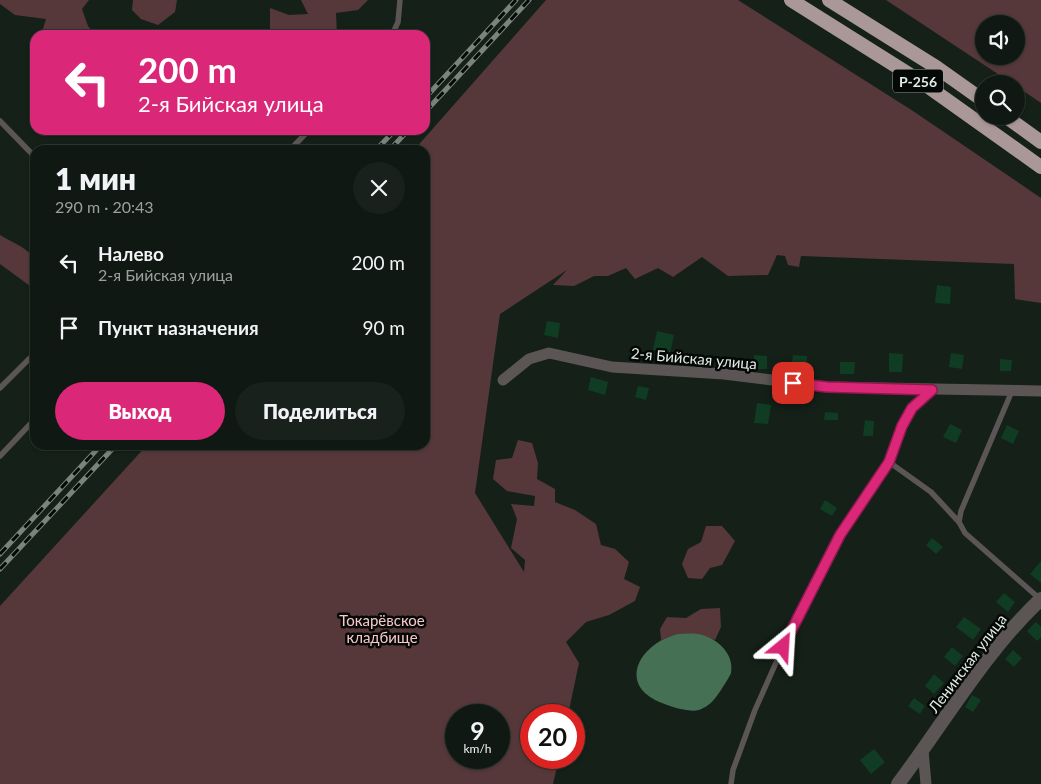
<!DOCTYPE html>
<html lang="ru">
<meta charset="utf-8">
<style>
:root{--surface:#0f1812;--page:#18211b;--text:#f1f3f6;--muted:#9ba09f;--line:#2f3732;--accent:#db2777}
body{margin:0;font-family:Lato,sans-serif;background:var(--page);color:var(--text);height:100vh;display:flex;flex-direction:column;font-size:19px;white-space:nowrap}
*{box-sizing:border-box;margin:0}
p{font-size:16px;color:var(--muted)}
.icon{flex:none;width:28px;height:28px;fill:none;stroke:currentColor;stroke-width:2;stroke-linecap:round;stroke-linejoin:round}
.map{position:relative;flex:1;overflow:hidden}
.panel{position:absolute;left:30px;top:145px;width:400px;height:305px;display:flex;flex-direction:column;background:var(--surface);border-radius:15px;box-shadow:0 1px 4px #0004,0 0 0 1px var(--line)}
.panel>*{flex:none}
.banner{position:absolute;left:30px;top:30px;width:400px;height:105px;border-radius:15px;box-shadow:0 1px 4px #0004,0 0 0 1px var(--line);background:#db2777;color:#fff;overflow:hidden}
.buttons{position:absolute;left:975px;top:15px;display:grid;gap:10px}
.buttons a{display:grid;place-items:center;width:50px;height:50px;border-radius:50%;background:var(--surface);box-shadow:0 1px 4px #0004,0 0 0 1px var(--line);font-size:25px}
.speed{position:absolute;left:445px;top:704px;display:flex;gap:10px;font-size:25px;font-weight:700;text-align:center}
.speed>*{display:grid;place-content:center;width:65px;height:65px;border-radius:50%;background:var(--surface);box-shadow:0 1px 4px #0004,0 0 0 1px var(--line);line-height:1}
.speed small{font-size:12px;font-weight:400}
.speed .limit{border:8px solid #d22;background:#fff;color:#111}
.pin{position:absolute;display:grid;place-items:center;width:42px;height:42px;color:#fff;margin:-21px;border-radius:10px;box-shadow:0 2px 8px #0006}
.me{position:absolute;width:55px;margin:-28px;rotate:27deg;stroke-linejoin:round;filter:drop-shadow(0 0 4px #0008)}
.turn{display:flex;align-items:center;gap:18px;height:105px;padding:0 25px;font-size:22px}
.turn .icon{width:65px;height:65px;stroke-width:2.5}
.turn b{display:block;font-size:35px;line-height:42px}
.round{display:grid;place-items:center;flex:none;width:52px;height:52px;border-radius:26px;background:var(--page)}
.head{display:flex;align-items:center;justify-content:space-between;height:85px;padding:0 25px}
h1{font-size:30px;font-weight:800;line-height:38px}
.button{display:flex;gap:10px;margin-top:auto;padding:10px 25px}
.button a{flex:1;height:58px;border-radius:30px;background:var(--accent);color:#fff;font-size:20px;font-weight:800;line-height:58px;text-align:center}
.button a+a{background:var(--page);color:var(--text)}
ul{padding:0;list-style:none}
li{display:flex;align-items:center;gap:15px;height:65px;padding:0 25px}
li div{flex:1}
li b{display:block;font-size:19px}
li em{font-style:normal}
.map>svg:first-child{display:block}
.green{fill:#56383a;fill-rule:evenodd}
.water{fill:#457054}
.building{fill:#103c24}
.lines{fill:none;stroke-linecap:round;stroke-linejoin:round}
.service{stroke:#5c5555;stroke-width:5.5}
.minor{stroke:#5c5555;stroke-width:11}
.tertiary{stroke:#5c5555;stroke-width:14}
.trunk{stroke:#aa9899;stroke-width:14}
.rail-casing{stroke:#7a847d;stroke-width:5}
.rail{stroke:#040806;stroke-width:3;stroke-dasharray:9;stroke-linecap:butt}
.route-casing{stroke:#8e194d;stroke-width:12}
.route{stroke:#db2777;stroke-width:9}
.labels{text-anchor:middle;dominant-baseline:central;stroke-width:5;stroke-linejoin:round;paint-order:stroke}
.shield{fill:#040806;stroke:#a0a7a2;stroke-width:1}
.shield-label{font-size:14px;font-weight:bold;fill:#e3ebe5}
.street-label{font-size:15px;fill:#e3ebe5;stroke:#040806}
.park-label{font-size:15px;fill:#fac8ca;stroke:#040806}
</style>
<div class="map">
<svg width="1041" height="784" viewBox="0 0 1041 784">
<rect width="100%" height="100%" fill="#142018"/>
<g class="green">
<path d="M0 0H89L82 9 88 26 95 35H41L46 19 15 15 0 4Z"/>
<path d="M133 0H177L175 12 158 25 141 19 132 10Z"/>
<path d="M301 0H368L358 10 336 13 337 35H270V8L289 15 308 14Z"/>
<path d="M546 0H738L913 111 1041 198V303L1015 299 1014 264 801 256 799 267 788 265 785 256 777 255 768 275 728 276 702 257 673 277 658 268 635 279 626 268 608 276H594L574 286 553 285 567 270 500 314 475 493 524 572 525 560 511 548 517 519 511 504 534 506 535 496 507 491 493 479 496 460 512 458 518 440 532 443 538 463 537 479 555 489V502L575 510 596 524 601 545 615 549 629 562 624 579 640 587 635 601 609 615 586 622 566 642 579 663 568 715H531V758H559L553 784H0V606L147 445H425V150H414ZM456 715H499V758H456Z"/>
<path d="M886 0H1041V103L1016 86V84H1013ZM984 24H1016V56H984Z"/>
<path d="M0 235C13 243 24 246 35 258V285L30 286 0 264Z"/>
<path d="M706 526H722L735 541 722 565 710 568 702 579 688 578 682 564 688 549 701 542Z"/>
<path d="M720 608 721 627 715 640C695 633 681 633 661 640L660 629 667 617 686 618 701 609Z"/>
</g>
<path class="water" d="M678 634C684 634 691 633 697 634 715 636 735 653 731 673 729 678 724 685 721 690 715 699 710 706 699 710 687 713 666 705 655 700 625 684 635 656 660 641 665 638 672 636 678 634Z"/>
<g class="building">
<path d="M937 285 951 287 950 304 935 303Z"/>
<path d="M547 321 560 323 558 338 544 335Z"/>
<path d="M657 331 674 335 670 354 653 350Z"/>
<path d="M889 353 903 354 902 372H889Z"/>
<path d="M951 353 964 355 962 369 949 367Z"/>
<path d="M754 355 767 356V369H753Z"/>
<path d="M793 355 807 356 806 372 791 370Z"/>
<path d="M1000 359 1012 360 1011 371H1000Z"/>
<path d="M840 362H855L854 374H840Z"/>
<path d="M591 377 608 382 605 395 588 390Z"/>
<path d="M638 386 649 388 646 400 635 397Z"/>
<path d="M757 403 771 405 768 424 754 423Z"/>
<path d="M825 412 838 413V420H824Z"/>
<path d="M865 420 874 421 873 436H863Z"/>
<path d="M950 424 962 430 956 443 943 437Z"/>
<path d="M1007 425 1019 431 1013 444 1001 438Z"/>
<path d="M825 500 837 508 832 516 820 509Z"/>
<path d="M932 538 943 547 936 554 926 545Z"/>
<path d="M1041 561V583L1030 574Z"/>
<path d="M1004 593 1015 602 1008 612 996 602Z"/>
<path d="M964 617 981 629 973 640 956 627Z"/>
<path d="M1036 622 1041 627V637L1037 641 1027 631Z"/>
<path d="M952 647 963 656 955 666 944 657Z"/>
<path d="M1013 650 1022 658 1014 667 1005 659Z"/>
<path d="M934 674 944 683 934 694 925 686Z"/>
<path d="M972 695 981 700 973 712 965 707Z"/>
<path d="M914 698 925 706 920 714 908 706Z"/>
<path d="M874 749 885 762 871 774 860 760Z"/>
</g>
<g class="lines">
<g class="service">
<path d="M392 35 398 22 400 0"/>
<path d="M0 121 35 157"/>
<path d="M290 150 309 130"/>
<path d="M0 388 35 353"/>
<path d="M1012 391 961 511 959 522 965 533 1040 599"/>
<path d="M0 456 35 419"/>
<path d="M889 462 931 492 959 522"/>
<path d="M731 784 733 770 755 710 783 647 840 535 889 462 902 426 912 409 931 390"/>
</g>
<g class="minor">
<path d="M503 380 529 359 549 353 612 367 724 374 827 387 1041 391"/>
<path d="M923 750 926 784"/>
</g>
<path class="tertiary" d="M898 784C943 724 987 649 1041 599"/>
<g class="trunk">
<path d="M791 0 923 83 1041 167"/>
<path d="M829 0 936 67 984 101"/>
<path d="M1005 116 1041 142"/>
</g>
<defs>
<g id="rail">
<path d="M425 98 516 0"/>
<path d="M425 112 529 0"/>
<path d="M376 150 395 130"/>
<path d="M390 150 408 130"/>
<path d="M0 554 101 445"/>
<path d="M0 569 116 445"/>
</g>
</defs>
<use href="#rail" class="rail-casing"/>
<use href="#rail" class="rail"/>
</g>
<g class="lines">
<defs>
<path id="route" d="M783 647 840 535 889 462 902 426 912 408 932 390 827 387 793 383"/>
</defs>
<use href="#route" class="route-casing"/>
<use href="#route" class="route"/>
</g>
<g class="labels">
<rect class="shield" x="893" y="69.5" width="50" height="23" rx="4"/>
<g class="shield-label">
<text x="918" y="81">Р-256</text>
</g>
<g class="street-label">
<text transform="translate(694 358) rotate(5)">2-я Бийская улица</text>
<text transform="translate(967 663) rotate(-53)">Ленинская улица</text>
</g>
<g class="park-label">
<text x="382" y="620">Токарёвское<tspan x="382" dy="17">кладбище</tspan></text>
</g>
</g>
</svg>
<div class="buttons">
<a><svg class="icon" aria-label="sound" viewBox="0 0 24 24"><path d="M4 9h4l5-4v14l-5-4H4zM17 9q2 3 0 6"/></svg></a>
<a><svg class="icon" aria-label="search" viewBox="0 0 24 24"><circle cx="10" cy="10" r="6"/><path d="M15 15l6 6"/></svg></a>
</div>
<div class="speed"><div>9<small>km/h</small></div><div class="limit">20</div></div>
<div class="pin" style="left:793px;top:383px;background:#d93025"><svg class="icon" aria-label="arrive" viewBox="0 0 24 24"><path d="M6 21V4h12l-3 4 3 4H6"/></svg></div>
<svg class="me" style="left:783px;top:647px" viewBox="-20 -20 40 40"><path d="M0-17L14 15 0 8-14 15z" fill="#db2777" stroke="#fff" stroke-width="4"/></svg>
<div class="banner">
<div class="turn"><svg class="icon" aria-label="left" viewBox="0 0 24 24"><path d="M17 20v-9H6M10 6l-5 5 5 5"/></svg><div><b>200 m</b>2-я Бийская улица</div></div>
</div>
<section class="panel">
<div class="head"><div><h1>1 мин</h1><p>290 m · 20:43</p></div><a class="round"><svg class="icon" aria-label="close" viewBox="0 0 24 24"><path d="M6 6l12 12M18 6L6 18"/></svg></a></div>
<ul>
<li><svg class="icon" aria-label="left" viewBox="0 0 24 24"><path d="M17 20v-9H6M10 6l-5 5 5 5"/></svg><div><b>Налево</b><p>2-я Бийская улица</p></div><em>200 m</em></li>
<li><svg class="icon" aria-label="arrive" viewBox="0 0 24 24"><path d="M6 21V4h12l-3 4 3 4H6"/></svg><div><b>Пункт назначения</b></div><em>90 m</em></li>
</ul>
<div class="button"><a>Выход</a><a>Поделиться</a></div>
</section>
</div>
